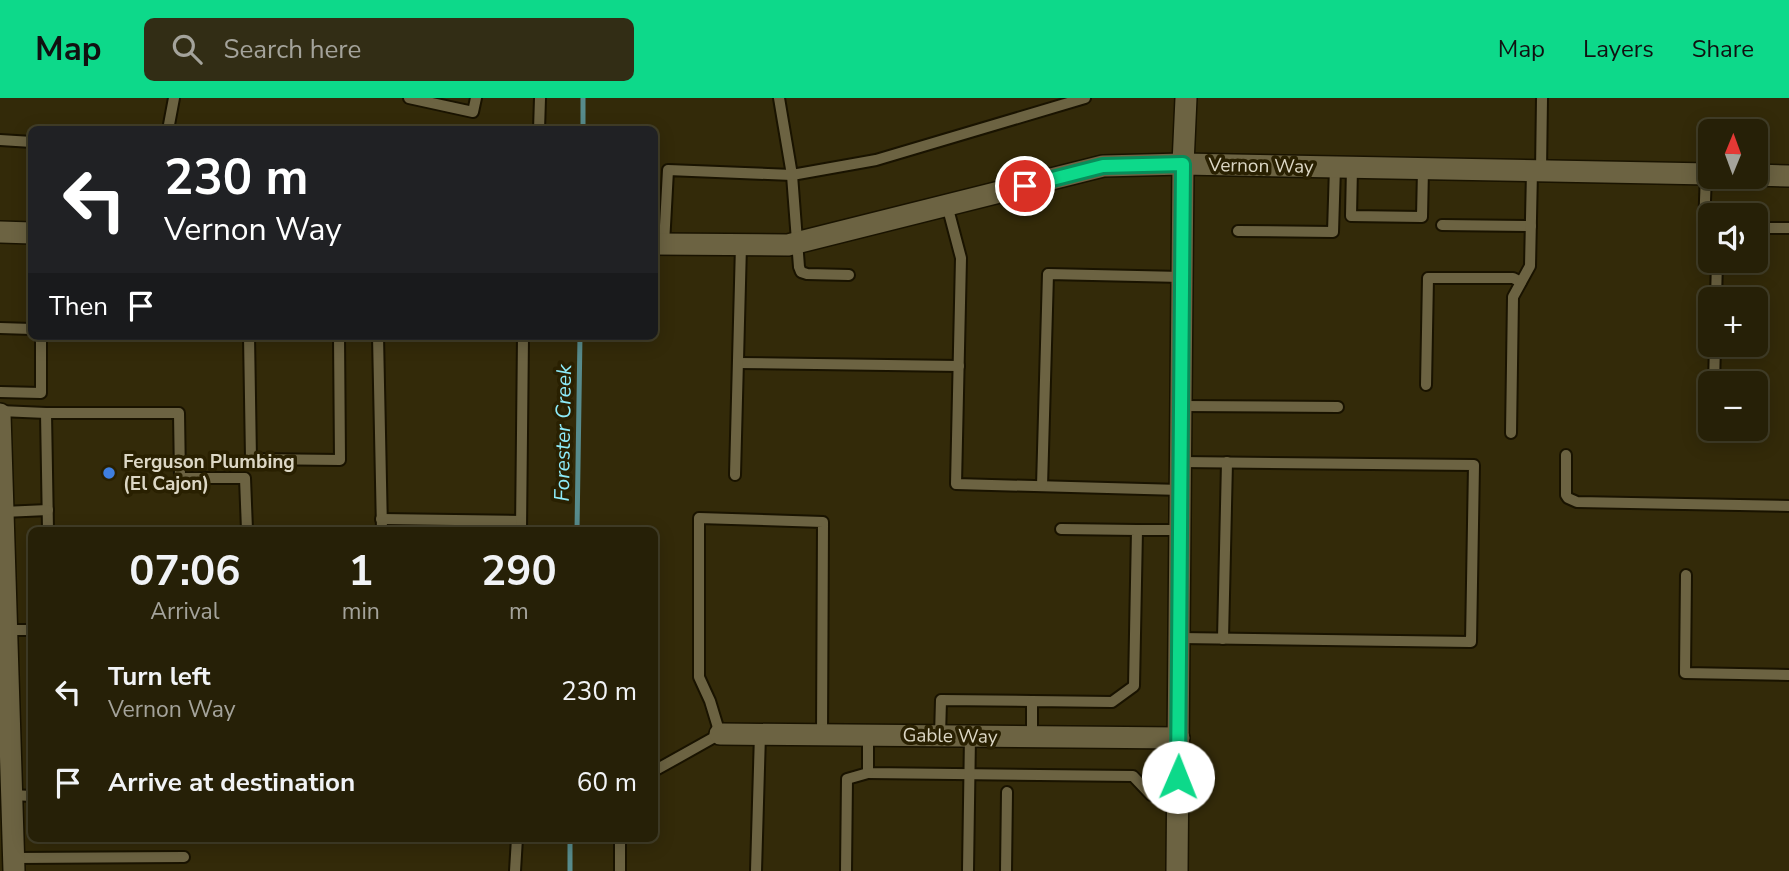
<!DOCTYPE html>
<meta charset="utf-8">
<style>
:root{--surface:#262007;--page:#322d15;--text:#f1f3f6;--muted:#a4a39b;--line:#423e28;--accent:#0dd98a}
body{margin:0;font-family:"Nunito Sans",sans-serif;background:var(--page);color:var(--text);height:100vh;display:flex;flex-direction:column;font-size:26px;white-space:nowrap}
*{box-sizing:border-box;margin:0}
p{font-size:23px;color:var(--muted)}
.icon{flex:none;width:38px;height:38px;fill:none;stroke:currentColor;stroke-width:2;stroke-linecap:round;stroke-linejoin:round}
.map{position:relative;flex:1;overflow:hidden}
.details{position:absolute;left:28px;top:429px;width:630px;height:315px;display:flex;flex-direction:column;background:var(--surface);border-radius:10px;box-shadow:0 4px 18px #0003,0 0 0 2px var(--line)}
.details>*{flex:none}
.guide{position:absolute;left:28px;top:28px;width:630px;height:214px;border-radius:10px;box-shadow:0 4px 18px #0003,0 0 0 2px var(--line);background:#202124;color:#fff;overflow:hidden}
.needle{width:46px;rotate:1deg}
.controls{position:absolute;left:1698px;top:21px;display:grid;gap:14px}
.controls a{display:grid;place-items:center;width:70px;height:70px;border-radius:10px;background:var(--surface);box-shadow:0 4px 18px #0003,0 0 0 2px var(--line);font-size:35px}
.pin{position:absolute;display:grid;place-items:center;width:60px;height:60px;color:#fff;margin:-30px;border:4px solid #fff;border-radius:50%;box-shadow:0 2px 7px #0007}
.me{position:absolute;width:77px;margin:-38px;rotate:1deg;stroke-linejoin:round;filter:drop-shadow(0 0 5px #0008)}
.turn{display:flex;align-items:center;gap:24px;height:147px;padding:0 21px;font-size:32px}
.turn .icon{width:91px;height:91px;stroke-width:2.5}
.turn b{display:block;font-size:49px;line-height:60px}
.then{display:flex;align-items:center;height:66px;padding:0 21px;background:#0003;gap:14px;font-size:26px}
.eta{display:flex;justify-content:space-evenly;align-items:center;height:119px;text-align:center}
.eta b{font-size:42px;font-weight:700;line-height:49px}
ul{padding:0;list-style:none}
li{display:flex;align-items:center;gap:21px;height:91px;padding:0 21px}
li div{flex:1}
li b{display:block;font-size:26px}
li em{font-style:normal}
header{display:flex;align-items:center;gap:42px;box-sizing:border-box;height:98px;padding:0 35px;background:var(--accent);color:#111}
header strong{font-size:33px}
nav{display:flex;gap:38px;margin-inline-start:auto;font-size:24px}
.search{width:490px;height:63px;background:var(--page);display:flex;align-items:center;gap:18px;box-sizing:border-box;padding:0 24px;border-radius:10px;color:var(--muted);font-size:26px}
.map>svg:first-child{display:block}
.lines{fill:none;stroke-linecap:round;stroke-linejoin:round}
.stream{stroke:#578b8c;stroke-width:5}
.service-casing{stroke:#191300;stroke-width:14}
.minor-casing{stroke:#191300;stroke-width:24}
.tertiary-casing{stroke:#191300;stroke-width:24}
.secondary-casing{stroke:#191300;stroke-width:24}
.service{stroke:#6c6342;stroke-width:10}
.minor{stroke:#6c6342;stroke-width:21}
.tertiary{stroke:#6c6342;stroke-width:21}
.secondary{stroke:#6c6342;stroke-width:21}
.route-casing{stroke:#088d5a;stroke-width:18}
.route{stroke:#0dd98a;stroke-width:12}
.shop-dot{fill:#3f7fe0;stroke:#292001;stroke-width:2.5}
.labels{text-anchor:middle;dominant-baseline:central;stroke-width:7;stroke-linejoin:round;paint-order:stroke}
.street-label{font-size:19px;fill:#dcd7c5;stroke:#292001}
.poi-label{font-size:19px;font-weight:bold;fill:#dcd7c5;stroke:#292001;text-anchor:start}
.water-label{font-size:21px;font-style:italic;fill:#8eecfa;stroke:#292001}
</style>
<header>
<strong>Map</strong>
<div class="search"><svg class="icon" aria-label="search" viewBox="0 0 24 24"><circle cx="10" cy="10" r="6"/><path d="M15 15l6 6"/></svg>Search here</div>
<nav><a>Map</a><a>Layers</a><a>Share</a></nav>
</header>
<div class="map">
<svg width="1789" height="773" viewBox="0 0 1789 773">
<rect width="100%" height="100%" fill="#332a09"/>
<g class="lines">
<g class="stream">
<path d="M583 32V0"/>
<path d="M577 432 580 238"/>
<path d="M570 773V740"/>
</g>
<defs>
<g id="service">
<path d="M409 0 473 14 476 0"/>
<path d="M779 0 792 77 799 169 801 174 807 176 849 177"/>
<path d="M168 32 174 0"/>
<path d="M539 32 540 0"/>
<path d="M0 42 32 44"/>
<path d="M1352 69 1351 118 1422 119 1423 71"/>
<path d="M1541 73 1542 0"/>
<path d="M1706 76 1704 129H1710"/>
<path d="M947 107 961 160 956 386 1181 392"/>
<path d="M1442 127 1531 128"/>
<path d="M1755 130H1789"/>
<path d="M1238 133 1333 134 1335 69"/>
<path d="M664 146 668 72 792 77 876 62 1085 0"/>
<path d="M1716 201 1717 163"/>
<path d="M0 230 32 231"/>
<path d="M249 238 251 361 340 362 339 238"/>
<path d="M378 238 382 432"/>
<path d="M738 265 959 268"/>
<path d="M1714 285 1715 247"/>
<path d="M1426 287 1428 180H1513L1521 184"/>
<path d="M0 294 41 295V238"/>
<path d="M1181 308 1338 309"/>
<path d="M0 313 46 315H179L180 380H245L247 432"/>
<path d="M46 315 48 432"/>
<path d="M1511 335 1513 199 1530 168 1532 73"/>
<path d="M1566 357V397L1568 400 1577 404 1789 408"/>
<path d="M735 377 741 147"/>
<path d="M1042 388 1048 176 1182 179"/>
<path d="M3 414 48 412"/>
<path d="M381 421 521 423"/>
<path d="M521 432 523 238"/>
<path d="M1137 432H1180"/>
<path d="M1686 477 1685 575 1789 577"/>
<path d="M7 532H32"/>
<path d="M1180 540 1471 544 1474 367 1181 364"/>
<path d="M1223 541 1227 364"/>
<path d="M868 637V675L1133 678 1151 697 1178 698"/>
<path d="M940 638 941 602 1032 603"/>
<path d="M1032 639V603L1112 604 1134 588 1137 432 1061 431"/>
<path d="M654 673 720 636 710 603 699 579V420L823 424 822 637"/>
<path d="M12 697 32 698"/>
<path d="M14 760 184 759"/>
<path d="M515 773 517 740"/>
<path d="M620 773V740"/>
<path d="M756 773 760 636"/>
<path d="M846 773 847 681 868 675"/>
<path d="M968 773 970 638"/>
<path d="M1006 773 1007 694"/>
</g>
<path id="minor" d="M720 636 1179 640"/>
<g id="tertiary">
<path d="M1755 77 1789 78"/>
<path d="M0 134 32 135"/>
<path d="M654 146 788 147 1103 68 1183 66 1710 76"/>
</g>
<g id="secondary">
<path d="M0 316 14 773"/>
<path d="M1177 773 1183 66 1186 0"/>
</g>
</defs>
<use href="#service" class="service-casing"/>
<use href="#minor" class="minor-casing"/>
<use href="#tertiary" class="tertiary-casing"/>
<use href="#secondary" class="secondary-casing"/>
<use href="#service" class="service"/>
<use href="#minor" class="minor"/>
<use href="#tertiary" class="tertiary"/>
<use href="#secondary" class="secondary"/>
</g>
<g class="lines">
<defs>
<path id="route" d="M1025 88 1103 68 1183 66 1178 679"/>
</defs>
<use href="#route" class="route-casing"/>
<use href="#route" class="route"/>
</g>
<circle class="shop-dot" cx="109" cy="375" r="7"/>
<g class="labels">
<g class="street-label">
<text transform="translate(1261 68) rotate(1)">Vernon Way</text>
<text transform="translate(950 638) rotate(1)">Gable Way</text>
</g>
<g class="poi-label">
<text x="123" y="364">Ferguson Plumbing<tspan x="123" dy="22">(El Cajon)</tspan></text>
</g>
<g class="water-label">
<text transform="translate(563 335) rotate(-89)">Forester Creek</text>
</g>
</g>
</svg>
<div class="controls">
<a><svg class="needle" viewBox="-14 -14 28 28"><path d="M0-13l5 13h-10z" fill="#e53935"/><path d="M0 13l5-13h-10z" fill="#a4a39b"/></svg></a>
<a><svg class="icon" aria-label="sound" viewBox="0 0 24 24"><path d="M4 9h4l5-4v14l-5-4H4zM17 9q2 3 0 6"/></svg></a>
<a>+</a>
<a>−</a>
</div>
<div class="pin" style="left:1025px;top:88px;background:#d93025"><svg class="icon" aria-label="arrive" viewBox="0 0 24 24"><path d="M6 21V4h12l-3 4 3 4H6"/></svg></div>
<svg class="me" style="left:1178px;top:679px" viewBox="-20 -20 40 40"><circle r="19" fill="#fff"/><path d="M0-13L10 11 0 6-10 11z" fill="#0dd98a"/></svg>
<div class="guide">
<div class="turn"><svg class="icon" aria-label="left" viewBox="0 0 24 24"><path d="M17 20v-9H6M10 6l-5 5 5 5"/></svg><div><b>230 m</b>Vernon Way</div></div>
<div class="then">Then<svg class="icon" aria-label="arrive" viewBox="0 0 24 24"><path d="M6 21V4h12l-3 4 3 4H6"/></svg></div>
</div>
<section class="details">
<div class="eta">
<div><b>07:06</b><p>Arrival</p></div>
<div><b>1</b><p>min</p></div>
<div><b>290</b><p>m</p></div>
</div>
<ul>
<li><svg class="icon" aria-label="left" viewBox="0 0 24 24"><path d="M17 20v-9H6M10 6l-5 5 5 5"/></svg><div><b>Turn left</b><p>Vernon Way</p></div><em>230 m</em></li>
<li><svg class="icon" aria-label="arrive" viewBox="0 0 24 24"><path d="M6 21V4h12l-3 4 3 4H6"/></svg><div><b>Arrive at destination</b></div><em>60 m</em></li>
</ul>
</section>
</div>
